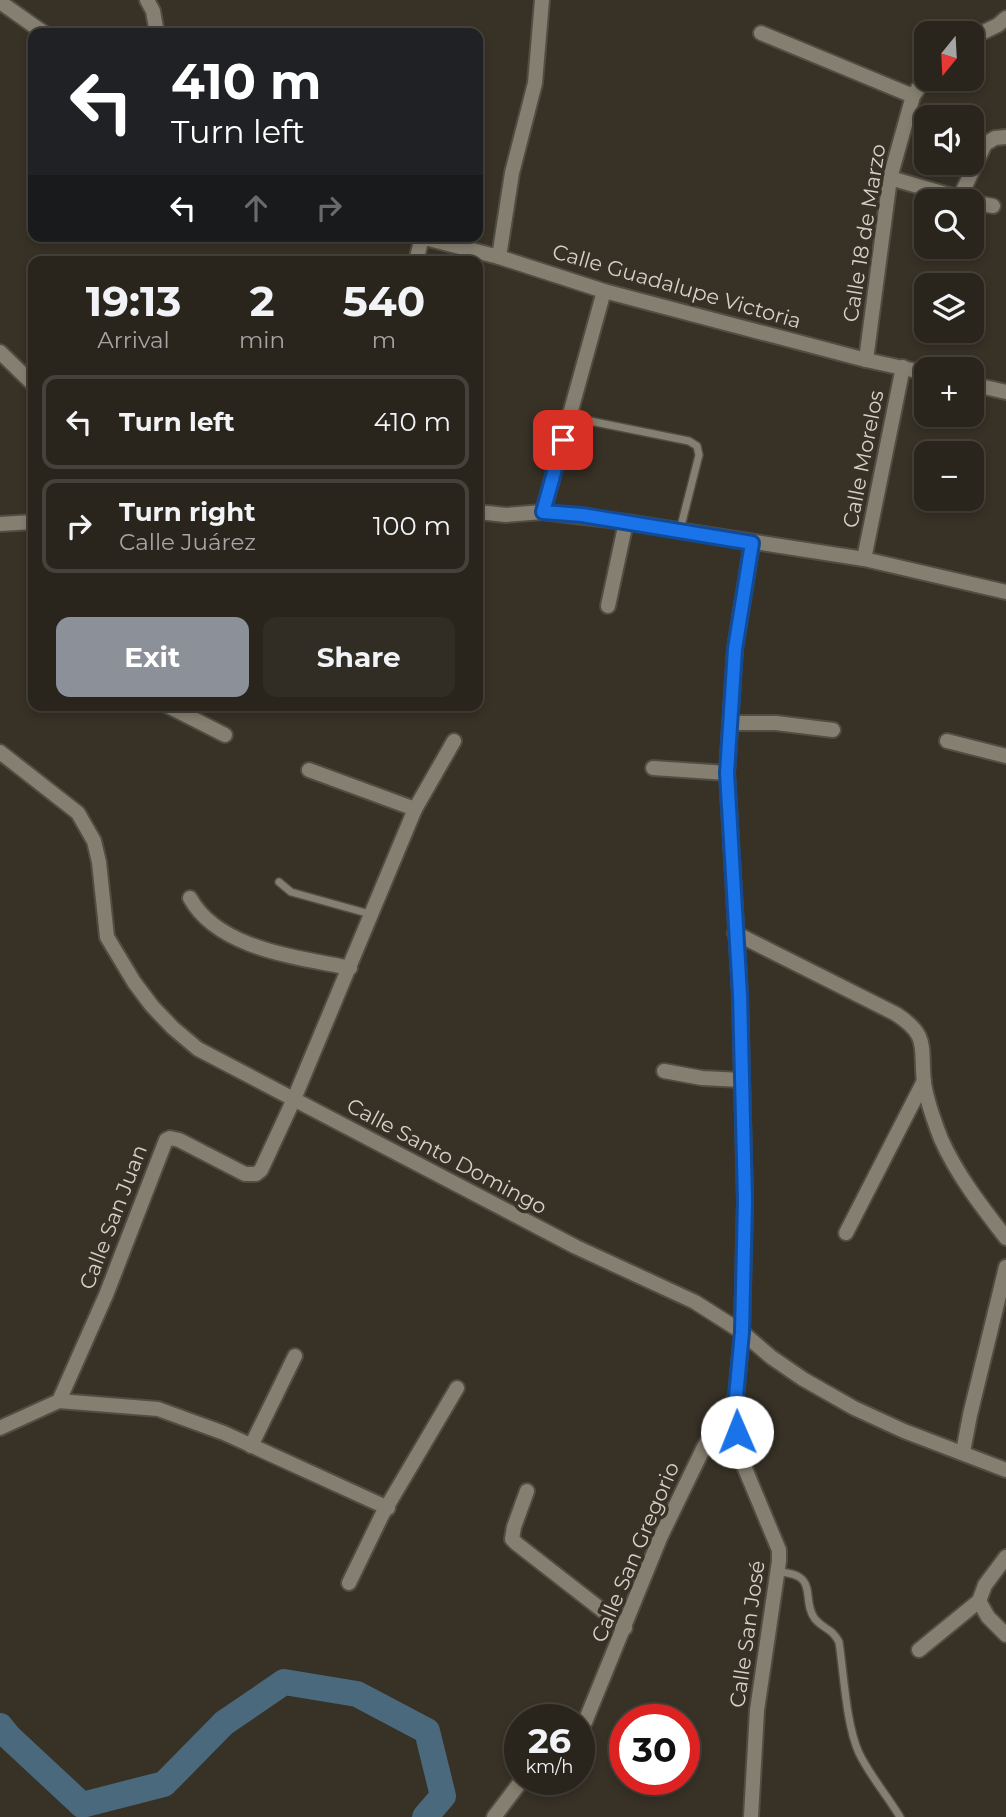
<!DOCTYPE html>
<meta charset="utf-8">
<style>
:root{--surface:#29251c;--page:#312d25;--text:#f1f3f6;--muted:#a5a5a3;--line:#45423b;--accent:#8c9099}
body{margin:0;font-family:Montserrat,sans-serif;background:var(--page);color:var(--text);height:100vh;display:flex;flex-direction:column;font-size:26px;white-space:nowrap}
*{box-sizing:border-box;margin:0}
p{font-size:23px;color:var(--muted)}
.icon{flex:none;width:38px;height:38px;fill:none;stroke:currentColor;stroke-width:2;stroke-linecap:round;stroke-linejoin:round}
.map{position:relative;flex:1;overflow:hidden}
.sheet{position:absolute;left:28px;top:256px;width:455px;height:455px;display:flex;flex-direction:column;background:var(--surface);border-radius:14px;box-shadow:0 4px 10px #0003,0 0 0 2px var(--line)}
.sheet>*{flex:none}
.hud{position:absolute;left:28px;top:28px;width:455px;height:214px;border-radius:14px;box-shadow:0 4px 10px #0003,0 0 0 2px var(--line);background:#202124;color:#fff;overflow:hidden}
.needle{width:46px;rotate:198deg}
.buttons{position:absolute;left:914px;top:21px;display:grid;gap:14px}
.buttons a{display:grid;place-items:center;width:70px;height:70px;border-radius:14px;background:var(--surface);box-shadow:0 4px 10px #0003,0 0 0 2px var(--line);font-size:35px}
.speed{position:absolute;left:504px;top:1704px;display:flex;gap:14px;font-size:35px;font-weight:700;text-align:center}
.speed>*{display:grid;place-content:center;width:91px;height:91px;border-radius:50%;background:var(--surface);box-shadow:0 4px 10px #0003,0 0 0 2px var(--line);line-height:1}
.speed small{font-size:18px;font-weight:400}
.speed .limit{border:10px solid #d22;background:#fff;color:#111}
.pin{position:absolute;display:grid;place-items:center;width:60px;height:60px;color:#fff;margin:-30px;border-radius:14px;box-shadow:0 4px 10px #0006}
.me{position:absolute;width:77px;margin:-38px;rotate:359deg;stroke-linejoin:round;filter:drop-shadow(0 0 5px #0008)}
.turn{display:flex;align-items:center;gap:24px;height:147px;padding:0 28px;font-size:32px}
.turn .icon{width:91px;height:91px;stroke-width:2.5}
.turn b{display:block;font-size:49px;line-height:60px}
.lanes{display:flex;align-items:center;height:66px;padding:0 28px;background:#0003;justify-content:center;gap:35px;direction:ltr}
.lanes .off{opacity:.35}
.eta{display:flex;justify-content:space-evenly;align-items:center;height:119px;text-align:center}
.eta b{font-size:42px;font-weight:700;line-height:49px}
.action{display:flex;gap:14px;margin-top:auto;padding:14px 28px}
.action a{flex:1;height:80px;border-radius:14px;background:var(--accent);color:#fff;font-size:28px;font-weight:700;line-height:80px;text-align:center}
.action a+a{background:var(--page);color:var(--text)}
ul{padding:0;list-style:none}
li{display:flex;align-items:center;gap:21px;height:94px;margin:0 14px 10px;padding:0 14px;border:4px solid var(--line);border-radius:14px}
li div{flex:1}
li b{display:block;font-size:26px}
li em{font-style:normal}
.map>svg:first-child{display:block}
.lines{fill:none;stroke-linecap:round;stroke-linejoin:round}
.river{stroke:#4a697d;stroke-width:26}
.service-casing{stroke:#514d43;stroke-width:10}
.minor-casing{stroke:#514d43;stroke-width:18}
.tertiary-casing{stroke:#514d43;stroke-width:18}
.service{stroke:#857f71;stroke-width:7}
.minor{stroke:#857f71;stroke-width:14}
.tertiary{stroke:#857f71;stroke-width:14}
.route-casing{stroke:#114b97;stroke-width:18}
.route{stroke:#1a73e8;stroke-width:12}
.labels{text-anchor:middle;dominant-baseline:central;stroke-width:7;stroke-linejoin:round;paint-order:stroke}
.street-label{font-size:21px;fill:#d5d1ca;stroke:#373126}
</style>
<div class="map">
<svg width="1006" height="1817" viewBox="0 0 1006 1817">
<rect width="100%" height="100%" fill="#373126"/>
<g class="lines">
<path class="river" d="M0 1726 9 1737 82 1805 164 1784 224 1723 284 1682 357 1694 427 1731 443 1796 425 1817"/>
<defs>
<g id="service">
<path d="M570 417 689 441 697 446 699 455 680 530"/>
<path d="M279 882 291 892 370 914"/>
<path d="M778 1572C821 1574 800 1599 815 1619 824 1630 831 1627 839 1642 844 1675 846 1724 859 1753 870 1776 887 1795 900 1817"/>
</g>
<g id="minor">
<path d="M147 0 153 11 157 33"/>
<path d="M0 2 44 33"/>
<path d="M761 33 913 96"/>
<path d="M971 38 998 25 1006 18"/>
<path d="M890 178 970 201"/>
<path d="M959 199 985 144 995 138 1006 137"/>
<path d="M971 202 993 206"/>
<path d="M417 236 499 257 604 291 866 360 926 373"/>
<path d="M499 257 512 173 535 83 542 0"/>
<path d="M416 261 422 238"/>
<path d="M0 352 33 384"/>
<path d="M866 360 890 178 913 96 926 77"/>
<path d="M971 384 1006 392"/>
<path d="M543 512 604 291"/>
<path d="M864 559 903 367"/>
<path d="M608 606 626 522"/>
<path d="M166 705 225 735"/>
<path d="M730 723H776L833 730"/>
<path d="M947 741 1006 756"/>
<path d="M0 752 78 813 94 841 99 862 107 937 134 982 152 1006 173 1028 198 1049 576 1247 695 1302 742 1332 771 1357 803 1379 854 1408 904 1431 1006 1470"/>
<path d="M653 768 727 773"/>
<path d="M309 770 415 809"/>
<path d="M190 898C218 949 297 957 350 968"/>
<path d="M735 933 896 1014C930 1036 920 1047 924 1083 927 1102 934 1121 941 1139 957 1175 982 1207 1006 1238"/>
<path d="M664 1071 702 1078 742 1080"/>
<path d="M846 1233 924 1081"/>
<path d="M59 1401 106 1295 166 1140 170 1138 179 1140 245 1174H256L261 1170 294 1099 415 809 454 741"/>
<path d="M0 1428 59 1401 158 1409 224 1433 388 1508"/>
<path d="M251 1446 295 1356"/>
<path d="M963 1452 970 1415 1006 1267"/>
<path d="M527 1491 514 1527 512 1539 517 1544 625 1628"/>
<path d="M349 1583 382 1515 457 1388"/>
<path d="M979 1601 988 1617 1006 1635"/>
<path d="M919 1650 979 1601 985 1585 1006 1557"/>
<path d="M579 1728 585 1722 660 1538 704 1447 736 1397"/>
<path d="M494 1817 522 1780"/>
<path d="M751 1817 757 1710 779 1561V1550L741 1459 737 1432 736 1397 742 1332 745 1201 740 995 727 773 735 649 752 543"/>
</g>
<g id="tertiary">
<path d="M478 512 506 515 543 512 626 522 864 559 1006 592"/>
<path d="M0 524 33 522"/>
</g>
</defs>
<use href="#service" class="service-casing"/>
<use href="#minor" class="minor-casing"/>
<use href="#tertiary" class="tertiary-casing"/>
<use href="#service" class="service"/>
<use href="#minor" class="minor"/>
<use href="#tertiary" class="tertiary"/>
</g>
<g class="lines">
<defs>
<path id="route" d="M563 440 543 512 582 515 752 543 735 649 727 773 740 995 745 1201 742 1332 736 1397 737 1432"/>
</defs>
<use href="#route" class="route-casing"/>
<use href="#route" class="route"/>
</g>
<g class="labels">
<g class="street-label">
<text transform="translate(864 233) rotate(-81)">Calle 18 de Marzo</text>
<text transform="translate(677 286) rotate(16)">Calle Guadalupe Victoria</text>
<text transform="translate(863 459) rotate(-79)">Calle Morelos</text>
<text transform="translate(447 1156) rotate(28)">Calle Santo Domingo</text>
<text transform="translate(113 1217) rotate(-69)">Calle San Juan</text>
<text transform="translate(635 1552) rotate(-67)">Calle San Gregorio</text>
<text transform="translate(747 1634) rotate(-82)">Calle San José</text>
</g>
</g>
</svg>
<div class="buttons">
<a><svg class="needle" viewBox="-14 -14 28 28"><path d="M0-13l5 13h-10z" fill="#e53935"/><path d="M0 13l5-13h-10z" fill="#a5a5a3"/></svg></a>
<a><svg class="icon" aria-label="sound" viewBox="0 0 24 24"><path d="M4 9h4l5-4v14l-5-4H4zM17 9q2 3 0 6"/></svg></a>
<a><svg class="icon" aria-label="search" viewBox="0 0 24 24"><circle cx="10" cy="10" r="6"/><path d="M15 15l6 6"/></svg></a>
<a><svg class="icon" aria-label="layers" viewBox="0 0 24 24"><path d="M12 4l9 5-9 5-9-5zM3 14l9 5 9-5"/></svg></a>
<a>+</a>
<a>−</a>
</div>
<div class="speed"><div>26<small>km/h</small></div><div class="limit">30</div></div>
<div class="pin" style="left:563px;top:440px;background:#d93025"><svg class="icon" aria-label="arrive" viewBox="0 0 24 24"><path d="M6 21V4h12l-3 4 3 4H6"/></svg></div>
<svg class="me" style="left:737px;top:1432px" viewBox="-20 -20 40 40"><circle r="19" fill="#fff"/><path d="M0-13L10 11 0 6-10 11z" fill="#1a73e8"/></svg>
<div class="hud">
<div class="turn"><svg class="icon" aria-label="left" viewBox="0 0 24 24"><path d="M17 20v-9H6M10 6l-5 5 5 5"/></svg><div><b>410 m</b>Turn left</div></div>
<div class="lanes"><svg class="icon" aria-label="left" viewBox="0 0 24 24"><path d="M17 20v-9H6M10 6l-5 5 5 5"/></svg><svg class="icon off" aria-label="ahead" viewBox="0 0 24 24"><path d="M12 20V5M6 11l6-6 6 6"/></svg><svg class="icon off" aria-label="right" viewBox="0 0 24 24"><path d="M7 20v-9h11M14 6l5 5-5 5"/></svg></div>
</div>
<section class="sheet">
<div class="eta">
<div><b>19:13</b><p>Arrival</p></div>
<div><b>2</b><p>min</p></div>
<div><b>540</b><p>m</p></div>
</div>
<ul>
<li><svg class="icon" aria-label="left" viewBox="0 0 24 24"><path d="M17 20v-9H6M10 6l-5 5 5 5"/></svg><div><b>Turn left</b></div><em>410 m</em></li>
<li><svg class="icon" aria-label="right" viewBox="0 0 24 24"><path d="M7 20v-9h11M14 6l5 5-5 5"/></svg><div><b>Turn right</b><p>Calle Juárez</p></div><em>100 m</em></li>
</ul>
<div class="action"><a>Exit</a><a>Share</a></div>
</section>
</div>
